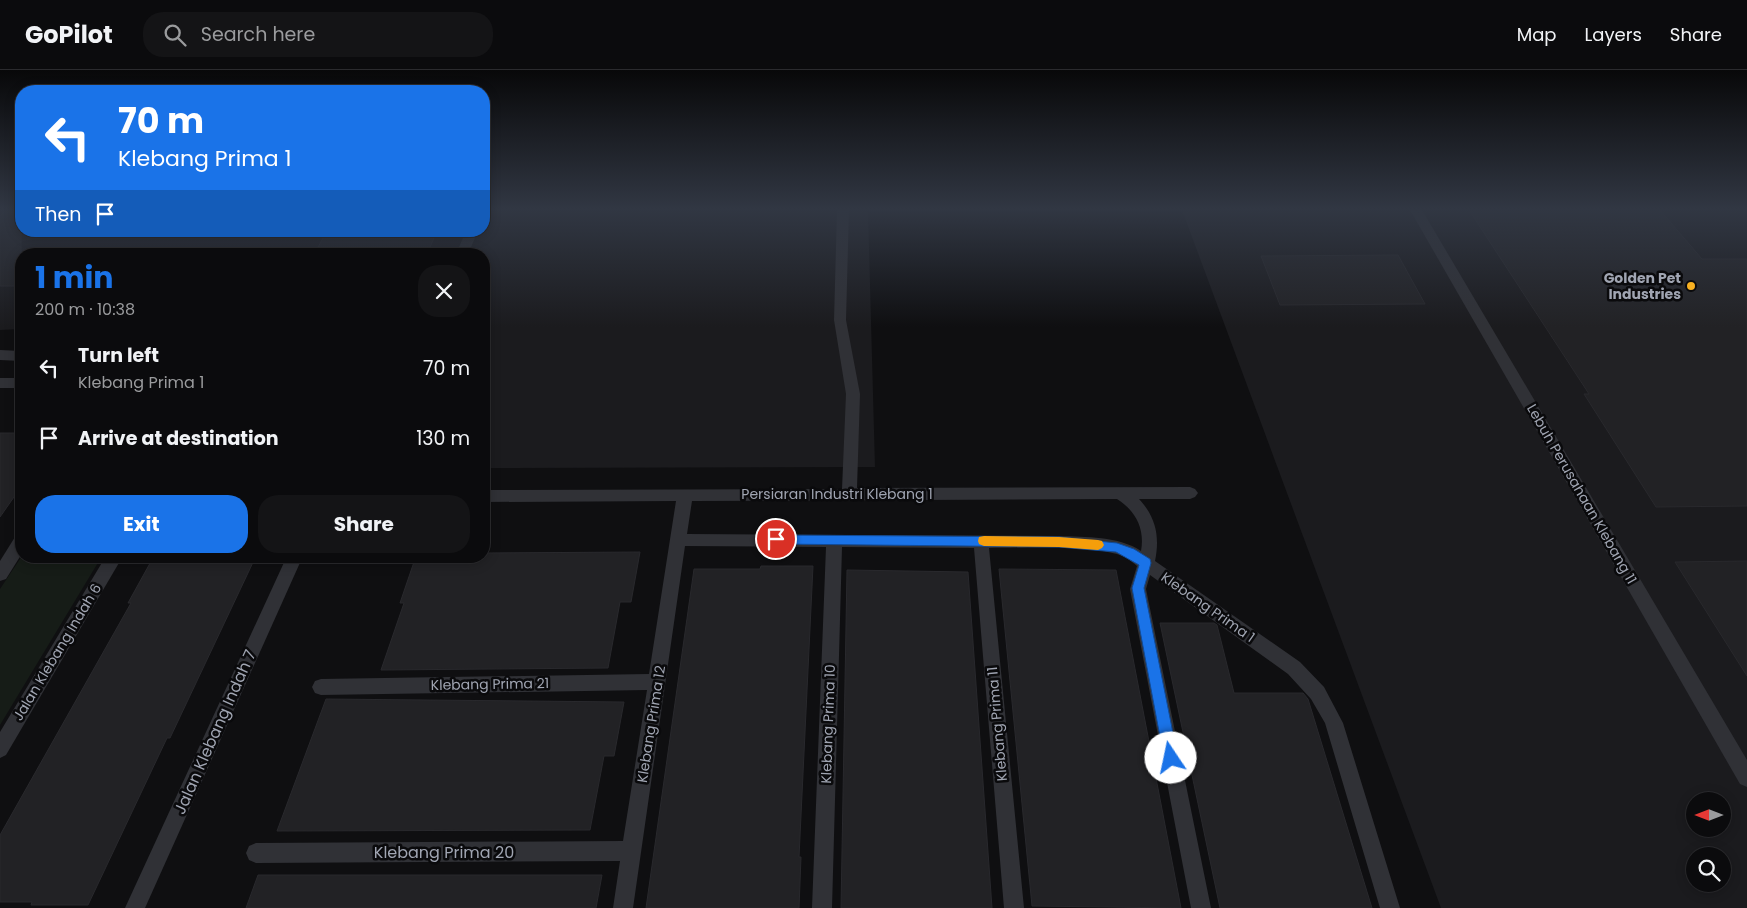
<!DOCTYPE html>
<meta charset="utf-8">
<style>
:root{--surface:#0b0b0d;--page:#141416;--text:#f1f3f6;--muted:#9a9b9d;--line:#2b2b2e;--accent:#1a73e8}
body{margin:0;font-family:Poppins,sans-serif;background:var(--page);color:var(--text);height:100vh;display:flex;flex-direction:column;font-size:19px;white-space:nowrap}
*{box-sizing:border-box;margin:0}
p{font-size:16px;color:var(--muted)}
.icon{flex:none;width:28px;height:28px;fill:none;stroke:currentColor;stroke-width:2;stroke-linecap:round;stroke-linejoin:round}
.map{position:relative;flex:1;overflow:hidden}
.panel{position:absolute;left:15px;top:178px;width:475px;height:315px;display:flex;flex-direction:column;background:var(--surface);border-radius:20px;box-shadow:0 2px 12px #0003,0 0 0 1px var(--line)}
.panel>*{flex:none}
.top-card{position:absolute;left:15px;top:15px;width:475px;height:152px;border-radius:20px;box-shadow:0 2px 12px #0003,0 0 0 1px var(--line);background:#1a73e8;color:#fff;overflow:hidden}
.needle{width:32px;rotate:270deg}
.controls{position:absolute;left:1686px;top:722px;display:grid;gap:10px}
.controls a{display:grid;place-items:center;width:45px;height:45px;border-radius:50%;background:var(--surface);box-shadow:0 2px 12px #0003,0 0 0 1px var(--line);font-size:25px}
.pin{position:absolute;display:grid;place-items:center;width:42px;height:42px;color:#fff;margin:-21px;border:2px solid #fff;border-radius:50%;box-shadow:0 1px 5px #0007}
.me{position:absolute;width:55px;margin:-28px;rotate:349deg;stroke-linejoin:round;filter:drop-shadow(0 0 4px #0008)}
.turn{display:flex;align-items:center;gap:18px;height:105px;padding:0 20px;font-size:22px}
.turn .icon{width:65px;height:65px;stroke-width:2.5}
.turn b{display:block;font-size:35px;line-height:42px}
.then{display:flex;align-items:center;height:48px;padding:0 20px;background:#0003;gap:10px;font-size:19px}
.round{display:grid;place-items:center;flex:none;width:52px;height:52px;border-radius:20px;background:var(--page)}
.summary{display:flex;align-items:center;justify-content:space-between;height:85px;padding:0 20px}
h1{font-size:30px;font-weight:700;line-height:38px;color:var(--accent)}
.primary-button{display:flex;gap:10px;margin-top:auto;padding:10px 20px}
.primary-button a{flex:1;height:58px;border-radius:20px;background:var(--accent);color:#fff;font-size:20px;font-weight:700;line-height:58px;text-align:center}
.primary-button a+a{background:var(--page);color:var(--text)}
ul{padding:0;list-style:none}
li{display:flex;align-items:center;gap:15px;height:70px;padding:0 20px}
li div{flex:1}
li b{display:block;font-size:19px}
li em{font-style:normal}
header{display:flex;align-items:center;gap:30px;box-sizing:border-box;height:70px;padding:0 25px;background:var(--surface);border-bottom:1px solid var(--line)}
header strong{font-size:24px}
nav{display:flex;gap:28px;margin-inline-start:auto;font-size:18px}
.search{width:350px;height:45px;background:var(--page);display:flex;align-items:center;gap:12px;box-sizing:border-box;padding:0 18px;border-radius:20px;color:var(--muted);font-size:19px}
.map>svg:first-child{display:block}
.built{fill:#1b1b1e;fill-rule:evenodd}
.green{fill:#161c17}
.building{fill:#222225;stroke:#29292d}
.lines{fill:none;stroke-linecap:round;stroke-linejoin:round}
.minor{fill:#303136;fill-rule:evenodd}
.route{fill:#1a73e8;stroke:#114b97}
.slow{fill:#f59e0b}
.poi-dot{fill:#f7b021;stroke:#0a0a0c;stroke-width:2}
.labels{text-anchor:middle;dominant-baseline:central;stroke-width:5;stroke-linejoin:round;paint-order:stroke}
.poi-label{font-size:14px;font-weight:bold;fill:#a0a5b2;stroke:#0a0a0c;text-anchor:end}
.street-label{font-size:14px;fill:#a0a5b2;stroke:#0a0a0c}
.near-street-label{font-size:16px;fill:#a0a5b2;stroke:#0a0a0c}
</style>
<header>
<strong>GoPilot</strong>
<div class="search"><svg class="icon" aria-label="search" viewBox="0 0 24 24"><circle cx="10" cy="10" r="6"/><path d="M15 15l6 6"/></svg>Search here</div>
<nav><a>Map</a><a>Layers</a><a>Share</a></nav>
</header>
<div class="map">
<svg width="1747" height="838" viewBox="0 0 1747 838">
<rect width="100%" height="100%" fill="#0f0f11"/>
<g class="built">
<path d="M0 140H21V161H484V140H868L875 397 484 398V184H21V259L0 260Z"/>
<path d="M1182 140H1747V838H1441ZM1695 731H1722V759H1695ZM1695 786H1722V814H1695Z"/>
</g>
<path class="green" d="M22 486H102L0 655V519Z"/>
<g class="building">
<path d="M1469 140H1660L1702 189H1747V436L1656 437 1584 324H1589Z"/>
<path d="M4 142H21V216H0V146Z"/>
<path d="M327 161H437L427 184H370L373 179H317Z"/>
<path d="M1398 185 1425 234 1280 235 1261 186Z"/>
<path d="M0 363H21V417L0 447Z"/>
<path d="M640 482 631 532H620L608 598 381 600 404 533H400L416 486H484V483Z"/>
<path d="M154 486H256L170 668H167L88 835H31L32 832H0V765L131 533H128Z"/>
<path d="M1747 491V606L1675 492Z"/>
<path d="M761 496H813L799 787H801L799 838H646L694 499H760Z"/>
<path d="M999 499 1116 500 1181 838 1032 836Z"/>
<path d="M847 500 968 502 992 838H841Z"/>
<path d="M1160 553H1214L1217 555 1234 623H1303L1308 629 1372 838H1220Z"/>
<path d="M326 629 624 632 614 686H604L590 760 277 761Z"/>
<path d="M258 805H602L596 838H246Z"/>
</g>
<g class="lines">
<g class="minor">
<path d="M837 140H849L846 250 860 324 857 418 1190 417 1195 419 1198 423 1195 427 1190 429H1139C1156 447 1160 467 1155 491L1300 592 1324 617 1343 653 1400 838H1380L1325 653 1311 629 1288 604 1150 505 1146 519 1211 838H1191L1130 519 1137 496C1133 493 1129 489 1125 487 1097 474 1022 478 989 478L1024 838H1004L974 478 842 477 832 838H812L826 477 685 476 633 838H613L620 791 256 793 249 790 246 783 249 776 256 773 623 771 647 620 321 625 315 623 312 617 315 611 321 609 649 604 676 431 484 432V420L842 419 846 324 834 250ZM1117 429C1136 441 1145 459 1141 481 1119 466 1085 467 1059 466L687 464 692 431Z"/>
<path d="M1410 140H1422L1747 690V717L1740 714Z"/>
<path d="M466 161H478L468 184H456Z"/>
<path d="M0 280 21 281V291L0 290Z"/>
<rect x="0" y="308" width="21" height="10"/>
<path d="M21 466V485L6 509 0 511V491L15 467Z"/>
<path d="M106 486H123L6 685 0 688V662Z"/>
<path d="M287 486H303L145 838H125Z"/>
</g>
</g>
<linearGradient id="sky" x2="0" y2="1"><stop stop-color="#080809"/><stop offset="0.54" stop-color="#313743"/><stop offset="1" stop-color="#313743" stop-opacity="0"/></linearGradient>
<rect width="1747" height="257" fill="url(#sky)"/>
<path class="route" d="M776 465 1059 467 1117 473 1134 479 1150 489 1151 493 1144 518 1178 688 1176 692 1171 694 1166 692 1164 688 1132 518 1139 495 1116 482 1059 477 776 474 772 473 770 469 772 466Z"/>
<path class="slow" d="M984 466 1059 467 1098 470 1102 471 1104 475 1102 478 1098 480 1059 477 984 476 979 474 978 471 979 467Z"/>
<circle class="poi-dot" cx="1691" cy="216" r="5"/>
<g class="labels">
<g class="poi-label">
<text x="1681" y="208">Golden Pet<tspan x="1681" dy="16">Industries</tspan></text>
</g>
<g class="street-label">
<text x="837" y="424">Persiaran Industri Klebang 1</text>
<text transform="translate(1582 424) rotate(60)">Lebuh Perusahaan Klebang 11</text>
<text transform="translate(1208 537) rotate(35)">Klebang Prima 1</text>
<text transform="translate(57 582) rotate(-59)">Jalan Klebang Indah 6</text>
<text transform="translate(490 614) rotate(-1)">Klebang Prima 21</text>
<text transform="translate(651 654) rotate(-81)">Klebang Prima 12</text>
<text transform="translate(828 654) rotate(-88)">Klebang Prima 10</text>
<text transform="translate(997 654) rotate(-95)">Klebang Prima 11</text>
</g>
<g class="near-street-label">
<text transform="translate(215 662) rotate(-66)">Jalan Klebang Indah 7</text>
<text x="444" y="782">Klebang Prima 20</text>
</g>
</g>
</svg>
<div class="controls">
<a><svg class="needle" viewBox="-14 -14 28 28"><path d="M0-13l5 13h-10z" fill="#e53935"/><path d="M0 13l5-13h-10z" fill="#9a9b9d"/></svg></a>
<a><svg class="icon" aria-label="search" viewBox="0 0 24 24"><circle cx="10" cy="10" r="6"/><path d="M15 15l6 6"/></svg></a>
</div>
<div class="pin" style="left:776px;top:469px;background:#d93025"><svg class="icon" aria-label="arrive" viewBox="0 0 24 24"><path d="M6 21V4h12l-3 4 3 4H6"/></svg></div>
<svg class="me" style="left:1171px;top:688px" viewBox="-20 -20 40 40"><circle r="19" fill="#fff"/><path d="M0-13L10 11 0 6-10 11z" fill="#1a73e8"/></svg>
<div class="top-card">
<div class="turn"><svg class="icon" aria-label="left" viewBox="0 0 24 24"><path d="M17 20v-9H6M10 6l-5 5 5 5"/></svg><div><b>70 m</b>Klebang Prima 1</div></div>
<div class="then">Then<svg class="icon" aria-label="arrive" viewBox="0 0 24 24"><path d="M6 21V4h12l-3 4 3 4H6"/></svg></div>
</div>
<section class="panel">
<div class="summary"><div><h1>1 min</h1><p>200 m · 10:38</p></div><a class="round"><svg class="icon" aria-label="close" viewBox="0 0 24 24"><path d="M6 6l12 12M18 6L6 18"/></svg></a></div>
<ul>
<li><svg class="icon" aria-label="left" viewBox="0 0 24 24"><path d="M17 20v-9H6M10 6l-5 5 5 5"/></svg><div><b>Turn left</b><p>Klebang Prima 1</p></div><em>70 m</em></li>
<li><svg class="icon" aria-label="arrive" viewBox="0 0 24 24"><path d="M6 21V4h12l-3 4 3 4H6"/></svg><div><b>Arrive at destination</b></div><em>130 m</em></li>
</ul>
<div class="primary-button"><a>Exit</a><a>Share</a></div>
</section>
</div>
